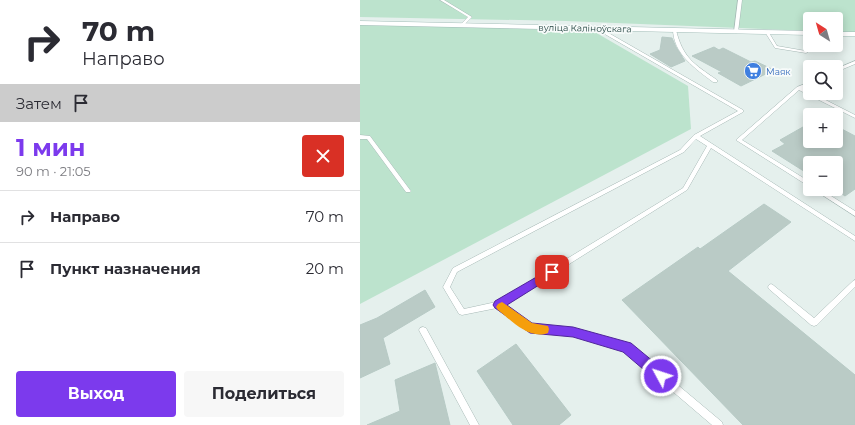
<!DOCTYPE html>
<html lang="ru">
<meta charset="utf-8">
<style>
:root{--surface:#fff;--page:#f7f7f7;--text:#2b2b33;--muted:#7c7c81;--line:#e1e1e2;--accent:#7c3aed}
body{margin:0;font-family:Montserrat,sans-serif;background:var(--page);color:var(--text);height:100vh;display:flex;flex-direction:column;font-size:15px;white-space:nowrap}
*{box-sizing:border-box;margin:0}
p{font-size:13px;color:var(--muted)}
.icon{flex:none;width:22px;height:22px;fill:none;stroke:currentColor;stroke-width:2;stroke-linecap:round;stroke-linejoin:round}
.map{position:relative;flex:1;overflow:hidden}
.panel{display:flex;flex-direction:column;background:var(--surface);width:360px}
.panel>*{flex:none}
.top-card{background:#fff;color:var(--text);overflow:hidden}
.needle{width:26px;rotate:323deg}
.fabs{position:absolute;left:443px;top:12px;display:grid;gap:8px}
.fabs a{display:grid;place-items:center;width:40px;height:40px;border-radius:4px;background:var(--surface);box-shadow:0 2px 10px #0003;font-size:20px}
.pin{position:absolute;display:grid;place-items:center;width:34px;height:34px;color:#fff;margin:-17px;border-radius:8px;box-shadow:0 2px 6px #0006}
.me{position:absolute;width:44px;margin:-22px;rotate:310deg;stroke-linejoin:round;filter:drop-shadow(0 0 3px #0008)}
.turn{display:flex;align-items:center;gap:14px;height:84px;padding:0 16px;font-size:18px}
.turn .icon{width:52px;height:52px;stroke-width:2.5}
.turn b{display:block;font-size:28px;line-height:34px}
.then{display:flex;align-items:center;height:38px;padding:0 16px;background:#0003;gap:8px;font-size:15px}
.round{display:grid;place-items:center;flex:none;width:42px;height:42px;border-radius:4px;background:var(--page)}
.head{display:flex;align-items:center;justify-content:space-between;height:68px;padding:0 16px}
h1{font-size:24px;font-weight:700;line-height:30px;color:var(--accent)}
.primary-button{display:flex;gap:8px;margin-top:auto;padding:8px 16px}
.primary-button a{flex:1;height:46px;border-radius:4px;background:var(--accent);color:#fff;font-size:16px;font-weight:700;line-height:46px;text-align:center}
.primary-button a+a{background:var(--page);color:var(--text)}
ul{padding:0;list-style:none}
li{display:flex;align-items:center;gap:12px;height:52px;padding:0 16px;border-top:1px solid var(--line)}
li div{flex:1}
li b{display:block;font-size:15px}
li em{font-style:normal}
main{display:flex;flex:1;min-height:0}
.map>svg:first-child{display:block}
.green{fill:#bce3cd}
.building{fill:#bacbc6;stroke:#b7cac5}
.lines{fill:none;stroke-linecap:round;stroke-linejoin:round}
.lane-casing{stroke:#a7b9b6;stroke-width:1}
.secondary-casing{stroke:#a2bdb8;stroke-width:1}
.lane{fill:#fff;fill-rule:evenodd}
.secondary{fill:#fff;fill-rule:evenodd}
.route{fill:#7c3aed;stroke:#51269a}
.slow{fill:#f59e0b}
.labels{text-anchor:middle;dominant-baseline:central;stroke-width:3.5;stroke-linejoin:round;paint-order:stroke}
.far-street-label{font-size:9px;fill:#224440;stroke:#f7fbfa}
.far-shop-label{font-size:9px;fill:#366cbe;stroke:#f7fbfa;text-anchor:start}
</style>
<main>
<section class="panel">
<div class="top-card">
<div class="turn"><svg class="icon" aria-label="right" viewBox="0 0 24 24"><path d="M7 20v-9h11M14 6l5 5-5 5"/></svg><div><b>70 m</b>Направо</div></div>
<div class="then">Затем<svg class="icon" aria-label="arrive" viewBox="0 0 24 24"><path d="M6 21V4h12l-3 4 3 4H6"/></svg></div>
</div>
<div class="head"><div><h1>1 мин</h1><p>90 m · 21:05</p></div><a class="round" style="background:#d93025;color:#fff"><svg class="icon" aria-label="close" viewBox="0 0 24 24"><path d="M6 6l12 12M18 6L6 18"/></svg></a></div>
<ul>
<li><svg class="icon" aria-label="right" viewBox="0 0 24 24"><path d="M7 20v-9h11M14 6l5 5-5 5"/></svg><div><b>Направо</b></div><em>70 m</em></li>
<li><svg class="icon" aria-label="arrive" viewBox="0 0 24 24"><path d="M6 21V4h12l-3 4 3 4H6"/></svg><div><b>Пункт назначения</b></div><em>20 m</em></li>
</ul>
<div class="primary-button"><a>Выход</a><a>Поделиться</a></div>
</section>
<div class="map">
<svg width="495" height="425" viewBox="0 0 495 425">
<rect width="100%" height="100%" fill="#e5f0ed"/>
<g class="green">
<path d="M0 0H495V32H476V19H450V31L206 21 0 17Z"/>
<path d="M0 24 233 31 328 86 331 129 0 304Z"/>
</g>
<g class="building">
<path d="M302 37 312 38 316 47 325 61 311 67 290 54 300 50Z"/>
<path d="M354 47 359 50 363 48 391 62 395 61 414 70 381 86 358 73 362 72 332 56Z"/>
<path d="M450 123V141H476V126L495 136V189L485 196 476 190V163H450V175L412 151 425 144 420 140Z"/>
<path d="M404 204 431 222 368 271 495 375V425H383L262 300 338 247 340 249Z"/>
<path d="M65 290 75 307 23 338 30 364 0 378V325L17 318Z"/>
<path d="M156 344 211 415 199 425H153L117 371Z"/>
<path d="M75 363 90 425H7L40 411 35 380Z"/>
</g>
<g class="lines">
<defs>
<g id="lane">
<path d="M80 0H84L112 17 103 26H101V24L108 17Z"/>
<path d="M378 0H382L378 32 376 33 374 32Z"/>
<path d="M231 27 245 31 383 110V112L340 136 495 236V241L351 148 327 190 144 305 170 325 213 329 269 344 362 422 363 425H352L264 350 213 335 169 331 137 308 102 315 99 314 83 287 93 268 320 150 334 135 378 111 243 33 231 29ZM336 139 347 146 323 188 136 302 104 309 90 287 97 272 324 152Z"/>
<path d="M313 29 316 30C323 58 334 64 357 80V82H353C336 69 313 54 313 29Z"/>
<path d="M406 31H408L417 46 446 51 448 52 446 53 415 48 405 32Z"/>
<path d="M495 61V64L476 72V69Z"/>
<path d="M450 82V85L443 88 450 92V93H452L495 115V118L439 90 382 140 450 182V187L376 140 437 87Z"/>
<path d="M0 135 10 136 50 190 51 191 50 192H46L7 139H0Z"/>
<path d="M453 189H460L495 211V216Z"/>
<path d="M495 280V287L457 325 454 326 451 325 409 289 408 287 409 285 411 284 413 285 454 318 493 281Z"/>
<path d="M63 327 66 328 119 425H110L60 332 59 330 60 328Z"/>
</g>
<g id="secondary">
<path d="M0 21 450 31V35L0 25Z"/>
<rect x="476" y="32" width="19" height="4"/>
</g>
</defs>
<use href="#lane" class="lane-casing"/>
<use href="#secondary" class="secondary-casing"/>
<use href="#lane" class="lane"/>
<use href="#secondary" class="secondary"/>
</g>
<path class="route" d="M192 268 197 272 195 275 147 305 172 323 213 327 271 343 306 372 307 376 306 381 301 382 297 381 263 352 213 337 170 333 135 308 133 305 135 301Z"/>
<path class="slow" d="M142 302 172 323 188 326 189 329 188 333C169 340 152 321 138 310L136 307 138 304Z"/>
<defs>
<symbol id="supermarket-disc" viewBox="-11 -11 22 22"><circle r="9.5" fill="#3f7fe0" stroke="#f7fbfa"/><path d="M-6-5.5h2.5l.6 2H6L4.5 2H-2.5L-4.4-4H-6ZM-1.5 3.2a1.3 1.3 0 1 0 .1 0ZM3 3.2a1.3 1.3 0 1 0 .1 0Z" fill="#fff"/></symbol>
</defs>
<g fill-rule="evenodd">
<use href="#supermarket-disc" x="383" y="61" width="20" height="20"/>
</g>
<g class="labels">
<g class="far-street-label">
<text transform="translate(225 28) rotate(1)">вуліца Каліноўскага</text>
</g>
<g class="far-shop-label">
<text x="406" y="71">Маяк</text>
</g>
</g>
</svg>
<div class="fabs">
<a><svg class="needle" viewBox="-14 -14 28 28"><path d="M0-13l5 13h-10z" fill="#e53935"/><path d="M0 13l5-13h-10z" fill="#7c7c81"/></svg></a>
<a><svg class="icon" aria-label="search" viewBox="0 0 24 24"><circle cx="10" cy="10" r="6"/><path d="M15 15l6 6"/></svg></a>
<a>+</a>
<a>−</a>
</div>
<div class="pin" style="left:192px;top:272px;background:#d93025"><svg class="icon" aria-label="arrive" viewBox="0 0 24 24"><path d="M6 21V4h12l-3 4 3 4H6"/></svg></div>
<svg class="me" style="left:301px;top:376px" viewBox="-20 -20 40 40"><circle r="17" fill="#7c3aed" stroke="#fff" stroke-width="3"/><path d="M0-11L8 9 0 5-8 9z" fill="#fff"/></svg>
</div>
</main>
